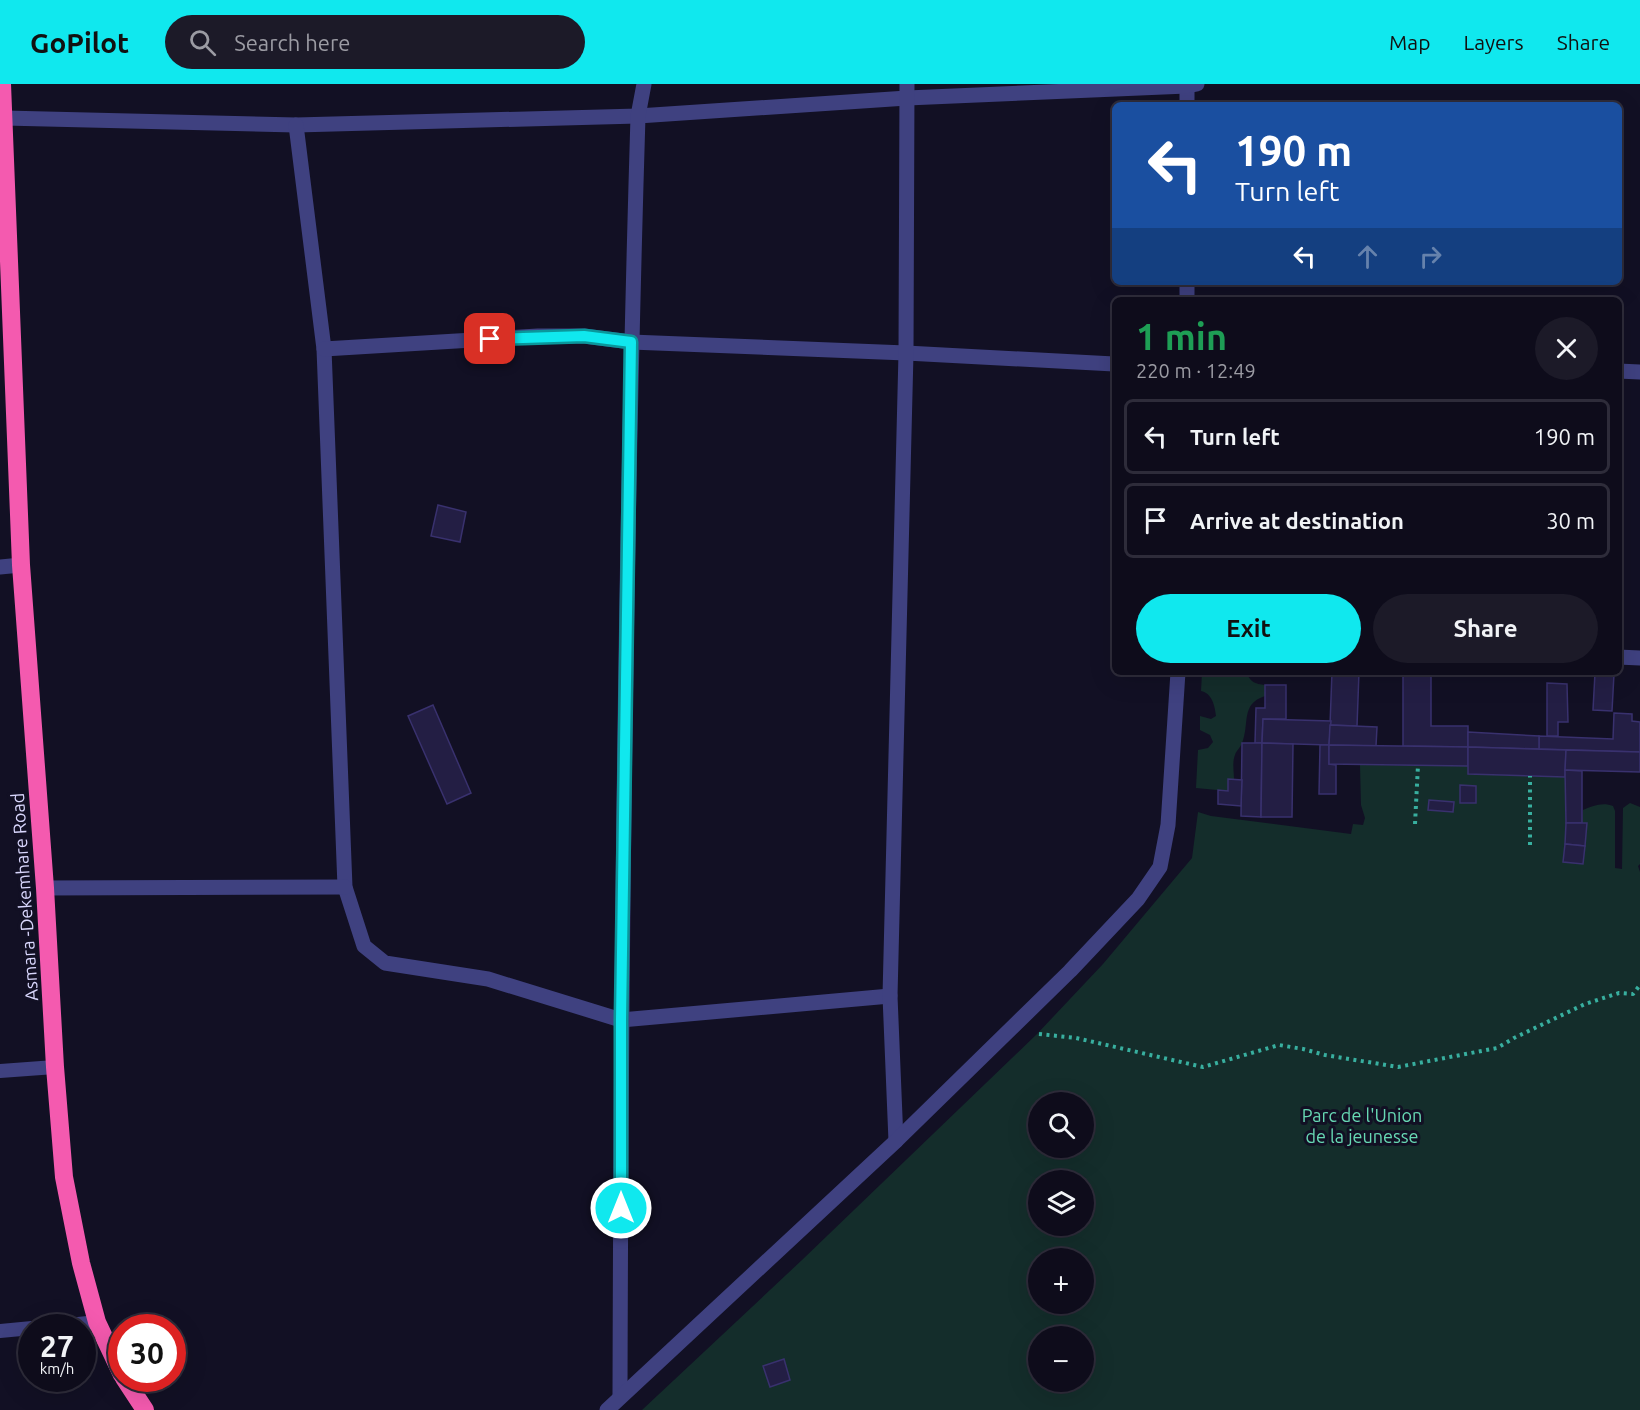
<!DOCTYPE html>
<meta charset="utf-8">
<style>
:root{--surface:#0e0c1b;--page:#1c1a28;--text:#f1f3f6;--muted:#9b9ba3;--line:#2e2c3a;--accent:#10e8ee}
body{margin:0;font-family:Ubuntu,sans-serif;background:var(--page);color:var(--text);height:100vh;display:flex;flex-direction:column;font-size:22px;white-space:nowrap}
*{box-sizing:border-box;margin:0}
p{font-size:20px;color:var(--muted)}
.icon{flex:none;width:33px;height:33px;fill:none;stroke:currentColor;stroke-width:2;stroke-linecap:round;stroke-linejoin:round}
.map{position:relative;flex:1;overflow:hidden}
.sheet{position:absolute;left:1112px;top:213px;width:510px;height:378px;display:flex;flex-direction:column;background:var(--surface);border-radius:9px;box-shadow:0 6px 24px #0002,0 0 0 2px var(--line)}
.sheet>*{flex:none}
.guide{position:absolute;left:1112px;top:18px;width:510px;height:183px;border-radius:9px;box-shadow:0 6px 24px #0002,0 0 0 2px var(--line);background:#1a4fa0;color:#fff;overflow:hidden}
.tools{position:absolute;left:1028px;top:1008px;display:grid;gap:12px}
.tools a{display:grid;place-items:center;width:66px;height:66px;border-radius:50%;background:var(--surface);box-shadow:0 6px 24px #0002,0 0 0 2px var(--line);font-size:30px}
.speed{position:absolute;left:18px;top:1230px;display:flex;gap:12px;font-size:30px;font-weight:700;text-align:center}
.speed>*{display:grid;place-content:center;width:78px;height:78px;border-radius:50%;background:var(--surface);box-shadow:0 6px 24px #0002,0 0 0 2px var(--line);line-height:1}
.speed small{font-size:15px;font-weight:400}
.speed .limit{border:9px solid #d22;background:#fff;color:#111}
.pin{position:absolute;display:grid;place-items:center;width:51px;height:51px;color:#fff;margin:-26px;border-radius:12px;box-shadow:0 3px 9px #0006}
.me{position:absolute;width:66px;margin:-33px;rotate:0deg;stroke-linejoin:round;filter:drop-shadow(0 0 4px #0008)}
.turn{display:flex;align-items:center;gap:21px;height:126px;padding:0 24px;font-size:27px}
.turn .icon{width:78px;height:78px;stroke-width:2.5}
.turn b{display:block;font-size:42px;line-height:51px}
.lanes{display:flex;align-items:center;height:57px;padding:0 24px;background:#0003;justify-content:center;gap:30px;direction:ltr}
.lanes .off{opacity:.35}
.round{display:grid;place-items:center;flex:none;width:63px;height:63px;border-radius:32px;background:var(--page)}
.overview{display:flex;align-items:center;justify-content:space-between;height:102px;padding:0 24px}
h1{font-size:36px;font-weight:700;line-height:45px;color:#1e9e55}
.primary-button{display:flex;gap:12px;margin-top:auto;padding:12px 24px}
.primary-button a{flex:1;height:69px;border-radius:36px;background:var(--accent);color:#111;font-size:24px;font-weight:700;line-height:69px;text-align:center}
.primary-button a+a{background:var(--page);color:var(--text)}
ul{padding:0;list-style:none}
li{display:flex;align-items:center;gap:18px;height:75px;margin:0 12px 9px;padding:0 12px;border:3px solid var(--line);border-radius:9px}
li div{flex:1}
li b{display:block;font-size:22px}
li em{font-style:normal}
header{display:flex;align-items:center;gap:36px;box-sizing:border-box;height:84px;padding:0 30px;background:var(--accent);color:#111}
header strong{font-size:28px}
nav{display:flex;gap:33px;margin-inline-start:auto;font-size:21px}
.search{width:420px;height:54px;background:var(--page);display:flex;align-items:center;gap:15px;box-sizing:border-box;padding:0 21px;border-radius:33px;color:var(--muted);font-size:22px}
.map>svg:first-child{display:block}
.green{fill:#142d2b;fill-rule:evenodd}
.building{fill:#231e44;stroke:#39316e;stroke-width:1.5}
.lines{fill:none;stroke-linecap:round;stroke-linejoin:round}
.path{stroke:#38af9f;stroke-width:4;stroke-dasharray:3 4.5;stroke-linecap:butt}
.lane{stroke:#3f4180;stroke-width:14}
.street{stroke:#3f4180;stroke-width:15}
.highway{stroke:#f45aaf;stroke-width:18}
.route-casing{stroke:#0a979b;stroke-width:15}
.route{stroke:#10e8ee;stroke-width:10}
.labels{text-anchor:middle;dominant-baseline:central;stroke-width:6;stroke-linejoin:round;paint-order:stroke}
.street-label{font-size:18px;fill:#d8d6fc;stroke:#121024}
.park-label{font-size:18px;fill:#67d8b3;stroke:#121024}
</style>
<header>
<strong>GoPilot</strong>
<div class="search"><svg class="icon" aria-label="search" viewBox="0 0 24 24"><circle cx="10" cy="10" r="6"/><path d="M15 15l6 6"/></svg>Search here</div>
<nav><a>Map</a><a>Layers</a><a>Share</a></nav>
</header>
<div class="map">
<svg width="1640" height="1326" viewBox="0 0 1640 1326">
<rect width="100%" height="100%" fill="#121024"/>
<g class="green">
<path d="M1246 588C1250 598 1255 600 1265 601V612C1240 620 1250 640 1242 659 1240 664 1236 667 1235 671 1232 678 1234 688 1234 695H1228V707L1196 704 1198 666 1208 664 1213 658 1210 651 1200 646V632L1211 635 1216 632C1215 622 1212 609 1201 607L1202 589Z"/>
<path d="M1360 681 1468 682V690L1565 693 1566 739 1564 778 1583 780 1587 740 1582 739 1583 726C1593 722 1602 718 1613 722L1615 727V784L1622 785 1623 724 1630 719 1640 723V780L1638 782 1640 788V1326H642L802 1176 1037 950 1103 880 1192 774 1198 728 1211 732 1351 750 1353 740 1363 741 1365 734 1361 721ZM1038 1018H1083V1064H1038ZM1038 1096H1083V1142H1038ZM1038 1174H1083V1220H1038ZM1038 1252H1083V1298H1038Z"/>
</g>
<g class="building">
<path d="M438 421 466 428 460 458 431 452Z"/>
<path d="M1332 588H1359L1357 642 1330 641Z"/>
<path d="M1403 588 1431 589V642H1468V663L1403 662Z"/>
<path d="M1595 589 1614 590 1612 627 1593 626Z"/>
<path d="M1547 599 1567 600 1568 638H1558V652H1547Z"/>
<path d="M1265 601H1286V635H1263L1262 659H1255L1256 624H1265Z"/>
<path d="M433 621 471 709 447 720 408 632Z"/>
<path d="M1614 629 1632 630V637L1640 638V668L1539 665V652L1613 655Z"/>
<path d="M1263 635 1331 637 1329 661 1262 659Z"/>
<path d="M1330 641 1377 643 1376 662 1329 661Z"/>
<path d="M1468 648 1539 652V665L1468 663Z"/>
<path d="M1242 659H1262L1261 733 1241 732Z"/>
<path d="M1262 659 1293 660 1292 733H1261Z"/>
<path d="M1320 661H1329V680L1336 681V710H1319Z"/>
<path d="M1329 661 1468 663V682L1329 680Z"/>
<path d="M1468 663 1566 666 1565 693 1468 690Z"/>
<path d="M1566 666 1640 668V688L1565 686Z"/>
<path d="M1565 686 1582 687V739H1566Z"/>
<path d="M1228 695 1242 696 1241 722 1218 720V706L1228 707Z"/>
<path d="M1460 701 1476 702V719H1460Z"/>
<path d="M1429 716 1454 718 1453 728 1428 726Z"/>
<path d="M1566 739H1587L1585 762 1565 760Z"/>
<path d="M1565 760 1585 762 1583 780 1563 778Z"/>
<path d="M784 1275 790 1296 770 1303 763 1282Z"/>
</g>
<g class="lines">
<g class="path">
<path d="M1415 740 1418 681"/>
<path d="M1530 761V692"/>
<path d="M1039 950 1076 954 1203 983 1279 961 1303 965 1325 971 1398 983 1497 964 1514 954 1585 920 1619 909 1633 910 1640 901"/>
</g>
<g class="lane">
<path d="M0 987 55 983"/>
<path d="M41 1244 97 1238"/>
<path d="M0 1247 32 1244"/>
</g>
<g class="street">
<path d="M1187 0V21"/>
<path d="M4 34 296 41 638 32 907 14 1187 2 1197 0"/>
<path d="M296 41 324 265 345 803 364 862 385 879 488 895 621 936 890 912"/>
<path d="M1187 198V216"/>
<path d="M324 265 538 252H584L631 258 906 269 1114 280"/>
<path d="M1618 287 1640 288"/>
<path d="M0 483 21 481"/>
<path d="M1618 573 1640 574"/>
<path d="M45 804 345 803"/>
<path d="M896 1057 890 912 906 269 907 0"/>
<path d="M620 1313C621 886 625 459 638 32L644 0"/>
<path d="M607 1326 896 1057 1070 887 1138 815 1160 783 1168 741 1178 588"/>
</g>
<g class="highway">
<path d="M2 0 21 481 45 804 55 983 64 1093 81 1179 97 1238 122 1291"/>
<path d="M124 1294 145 1326"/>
</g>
</g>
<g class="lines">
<defs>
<path id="route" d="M490 255 584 252 631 258 621 936V1124"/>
</defs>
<use href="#route" class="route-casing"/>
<use href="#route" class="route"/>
</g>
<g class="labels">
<g class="street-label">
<text transform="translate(24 813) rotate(-94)">Asmara -Dekemhare Road</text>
</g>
<g class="park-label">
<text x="1362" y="1031">Parc de l'Union<tspan x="1362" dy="21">de la jeunesse</tspan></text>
</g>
</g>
</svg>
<div class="tools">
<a><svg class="icon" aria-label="search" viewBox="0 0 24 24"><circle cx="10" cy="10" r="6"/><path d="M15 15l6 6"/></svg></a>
<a><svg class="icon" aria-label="layers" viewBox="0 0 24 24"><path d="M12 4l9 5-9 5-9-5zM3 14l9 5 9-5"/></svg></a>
<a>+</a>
<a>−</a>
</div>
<div class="speed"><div>27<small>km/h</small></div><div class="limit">30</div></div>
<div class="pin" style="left:490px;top:255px;background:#d93025"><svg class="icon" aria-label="arrive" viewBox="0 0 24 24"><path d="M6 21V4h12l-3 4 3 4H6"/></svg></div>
<svg class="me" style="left:621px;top:1124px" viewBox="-20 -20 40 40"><circle r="17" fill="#10e8ee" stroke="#fff" stroke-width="3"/><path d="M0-11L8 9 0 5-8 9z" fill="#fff"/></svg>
<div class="guide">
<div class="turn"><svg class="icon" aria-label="left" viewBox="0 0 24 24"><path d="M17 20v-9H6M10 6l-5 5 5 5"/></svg><div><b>190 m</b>Turn left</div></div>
<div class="lanes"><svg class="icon" aria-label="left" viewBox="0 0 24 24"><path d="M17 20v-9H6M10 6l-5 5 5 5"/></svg><svg class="icon off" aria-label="ahead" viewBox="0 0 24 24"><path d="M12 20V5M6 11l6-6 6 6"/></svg><svg class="icon off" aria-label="right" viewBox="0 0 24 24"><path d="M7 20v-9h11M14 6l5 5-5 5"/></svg></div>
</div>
<section class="sheet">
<div class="overview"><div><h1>1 min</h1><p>220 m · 12:49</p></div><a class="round"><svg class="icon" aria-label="close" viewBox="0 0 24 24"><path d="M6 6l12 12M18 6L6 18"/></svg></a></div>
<ul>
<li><svg class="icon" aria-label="left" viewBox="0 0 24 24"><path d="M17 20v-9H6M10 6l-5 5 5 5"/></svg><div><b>Turn left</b></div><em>190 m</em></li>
<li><svg class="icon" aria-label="arrive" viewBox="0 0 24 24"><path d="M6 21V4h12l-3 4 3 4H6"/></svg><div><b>Arrive at destination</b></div><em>30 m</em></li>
</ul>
<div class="primary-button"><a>Exit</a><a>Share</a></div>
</section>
</div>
